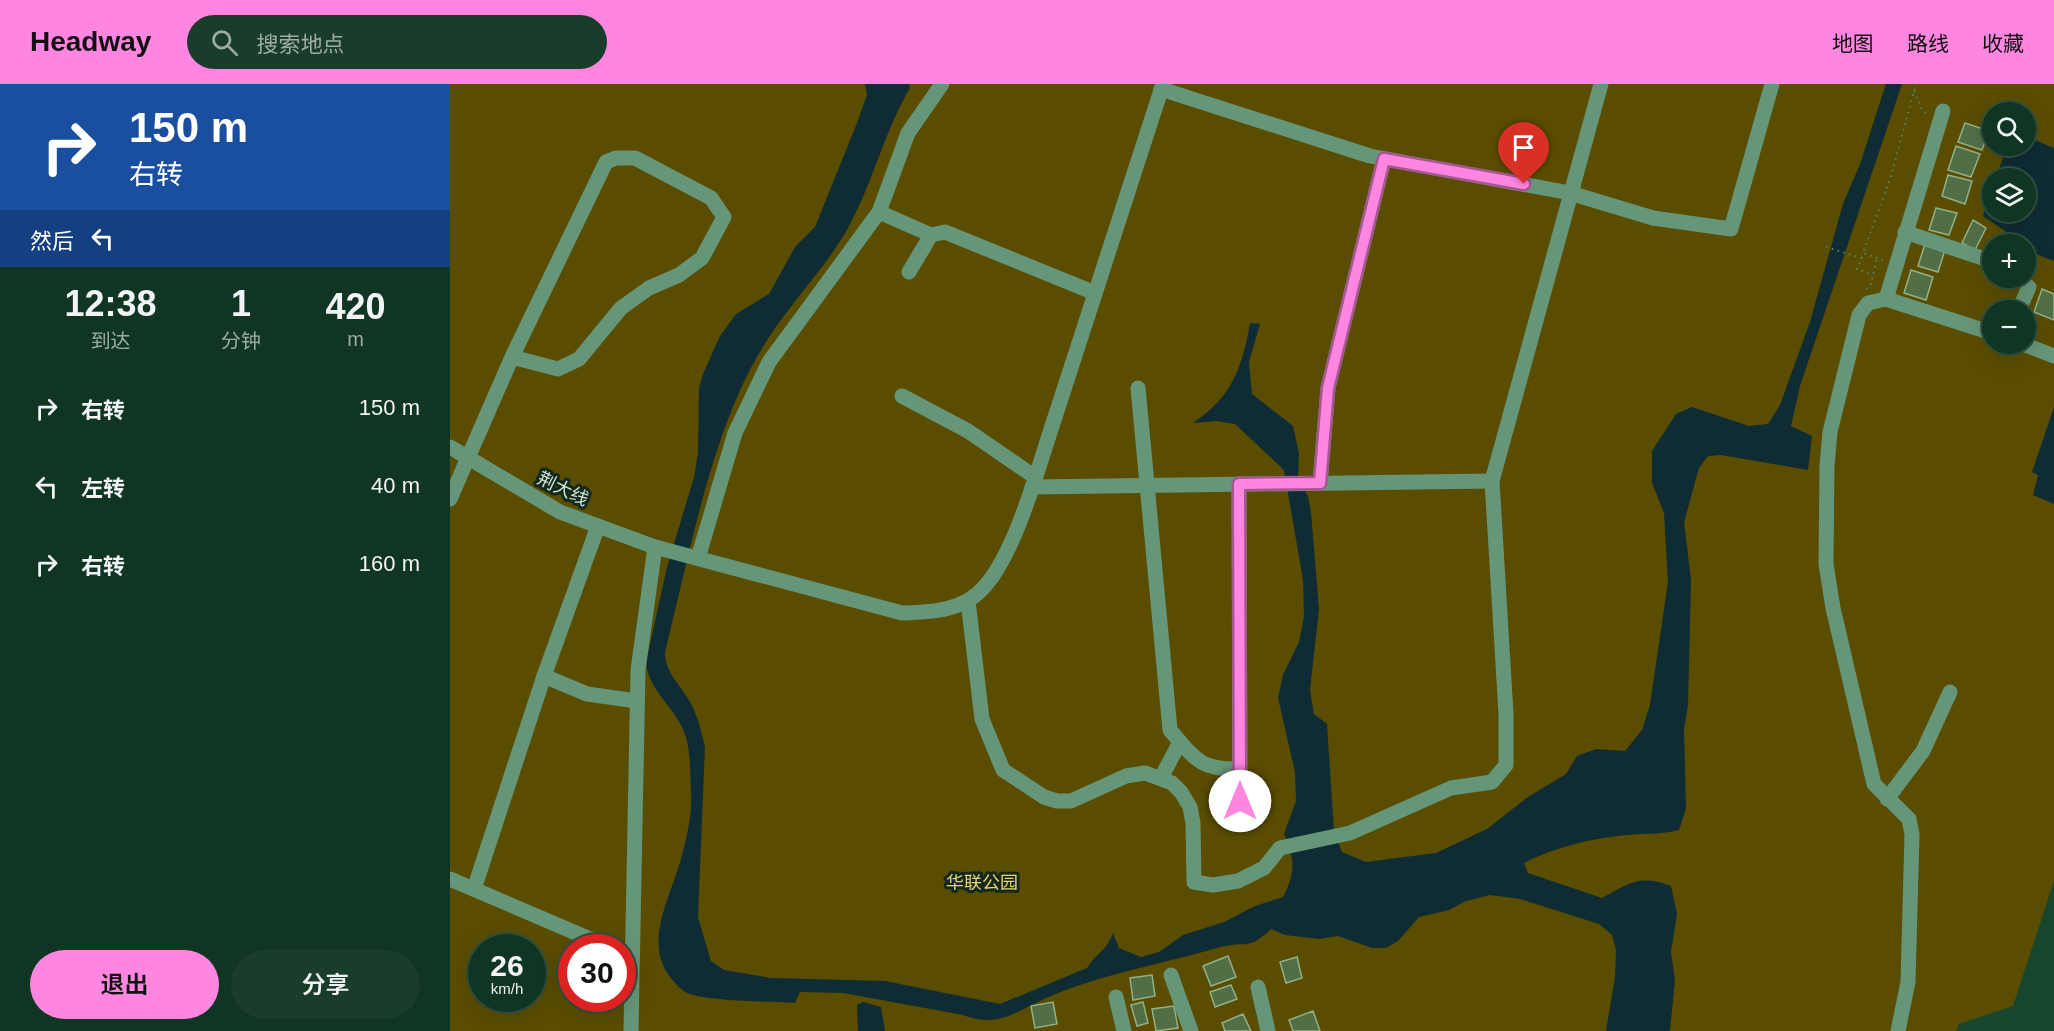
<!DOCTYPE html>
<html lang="zh">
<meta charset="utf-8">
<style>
:root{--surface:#103522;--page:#193d2a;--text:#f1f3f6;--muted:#9caba5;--line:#305040;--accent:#fe86e0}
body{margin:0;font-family:Arial,"Noto Sans SC",sans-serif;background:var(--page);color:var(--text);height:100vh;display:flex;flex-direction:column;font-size:22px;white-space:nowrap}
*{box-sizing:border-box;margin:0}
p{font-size:20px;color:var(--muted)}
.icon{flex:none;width:33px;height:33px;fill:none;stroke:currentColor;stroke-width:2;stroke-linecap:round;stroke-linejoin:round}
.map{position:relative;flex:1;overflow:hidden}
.side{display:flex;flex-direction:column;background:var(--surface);width:450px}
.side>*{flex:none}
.guide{background:#1a4fa0;color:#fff;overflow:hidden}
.controls{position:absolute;left:1532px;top:18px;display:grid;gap:12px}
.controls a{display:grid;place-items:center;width:54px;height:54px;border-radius:50%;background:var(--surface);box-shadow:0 6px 24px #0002,0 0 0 2px var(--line);font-size:30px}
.speed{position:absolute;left:18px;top:850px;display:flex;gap:12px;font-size:30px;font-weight:700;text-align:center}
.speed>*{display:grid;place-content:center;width:78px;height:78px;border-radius:50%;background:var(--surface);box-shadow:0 6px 24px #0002,0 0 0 2px var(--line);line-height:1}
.speed small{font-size:15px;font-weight:400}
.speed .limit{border:9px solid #d22;background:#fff;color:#111}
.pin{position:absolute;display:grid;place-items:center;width:51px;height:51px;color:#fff;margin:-62px -26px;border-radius:50% 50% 50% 0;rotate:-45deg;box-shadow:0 0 6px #0007}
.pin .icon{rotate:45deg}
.me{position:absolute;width:66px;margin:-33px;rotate:0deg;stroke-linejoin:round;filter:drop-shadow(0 0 4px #0008)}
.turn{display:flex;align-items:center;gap:21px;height:126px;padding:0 30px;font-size:27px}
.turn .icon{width:78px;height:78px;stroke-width:2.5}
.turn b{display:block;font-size:42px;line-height:51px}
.then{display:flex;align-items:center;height:57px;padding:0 30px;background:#0003;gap:12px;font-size:22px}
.eta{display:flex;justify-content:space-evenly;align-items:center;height:102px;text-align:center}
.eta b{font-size:36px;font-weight:600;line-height:42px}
.button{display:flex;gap:12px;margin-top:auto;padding:12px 30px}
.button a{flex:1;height:69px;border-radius:36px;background:var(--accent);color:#111;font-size:24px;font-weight:600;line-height:69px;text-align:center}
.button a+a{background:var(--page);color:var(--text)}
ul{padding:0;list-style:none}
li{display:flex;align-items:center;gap:18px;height:78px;padding:0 30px}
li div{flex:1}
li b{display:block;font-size:22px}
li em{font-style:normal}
header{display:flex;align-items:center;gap:36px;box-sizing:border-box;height:84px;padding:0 30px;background:var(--accent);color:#111}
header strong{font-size:28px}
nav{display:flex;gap:33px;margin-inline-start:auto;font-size:21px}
.search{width:420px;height:54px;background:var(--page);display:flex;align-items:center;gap:15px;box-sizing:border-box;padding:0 21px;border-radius:33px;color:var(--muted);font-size:22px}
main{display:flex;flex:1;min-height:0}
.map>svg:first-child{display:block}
.green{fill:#5a4d00;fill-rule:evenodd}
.water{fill:#0f2c34}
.building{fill:#526e47;stroke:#92b187;stroke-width:1.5}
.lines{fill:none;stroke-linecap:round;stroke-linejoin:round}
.path{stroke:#58816a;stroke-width:2;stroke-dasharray:1.5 4.5;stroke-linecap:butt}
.minor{stroke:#669679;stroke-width:15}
.route-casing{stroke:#a55792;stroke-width:15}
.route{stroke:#fe86e0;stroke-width:10}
.labels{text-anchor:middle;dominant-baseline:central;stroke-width:6;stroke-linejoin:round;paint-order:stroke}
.street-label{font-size:18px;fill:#cee7d7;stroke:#14281c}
.park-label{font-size:18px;fill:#e8d26f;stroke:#14281c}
</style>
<header>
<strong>Headway</strong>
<div class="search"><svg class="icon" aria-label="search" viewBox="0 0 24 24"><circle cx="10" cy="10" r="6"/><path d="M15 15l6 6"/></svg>搜索地点</div>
<nav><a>地图</a><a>路线</a><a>收藏</a></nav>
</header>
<main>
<section class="side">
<div class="guide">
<div class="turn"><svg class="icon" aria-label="right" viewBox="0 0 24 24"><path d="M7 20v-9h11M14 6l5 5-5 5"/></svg><div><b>150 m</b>右转</div></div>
<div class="then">然后<svg class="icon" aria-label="left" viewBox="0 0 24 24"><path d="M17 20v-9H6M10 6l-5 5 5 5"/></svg></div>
</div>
<div class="eta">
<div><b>12:38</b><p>到达</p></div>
<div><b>1</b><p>分钟</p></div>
<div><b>420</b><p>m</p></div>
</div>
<ul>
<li><svg class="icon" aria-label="right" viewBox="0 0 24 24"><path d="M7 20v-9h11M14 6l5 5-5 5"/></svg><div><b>右转</b></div><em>150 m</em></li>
<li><svg class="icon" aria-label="left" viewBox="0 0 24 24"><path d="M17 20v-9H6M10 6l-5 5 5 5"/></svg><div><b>左转</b></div><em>40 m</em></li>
<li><svg class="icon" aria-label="right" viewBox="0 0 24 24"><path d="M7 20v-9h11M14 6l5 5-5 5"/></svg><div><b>右转</b></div><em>160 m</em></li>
</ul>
<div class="button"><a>退出</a><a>分享</a></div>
</section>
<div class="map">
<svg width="1604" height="947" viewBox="0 0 1604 947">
<rect width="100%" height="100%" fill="#16472d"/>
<path class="green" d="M0 0H1604V797L1563 922 1509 940 1506 947H0ZM1542 28H1575V62H1542ZM1542 94H1575V128H1542ZM1542 160H1575V194H1542ZM1542 226H1575V260H1542ZM32 864H82V915H32ZM122 864H172V915H122Z"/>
<g class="water">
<path d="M415 0H459L460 4C434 48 423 99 398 144 373 188 336 223 311 266 261 349 239 473 215 568 215 589 230 600 240 618 248 632 251 647 255 663L248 833 261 877 274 886 321 894 435 897 550 920 637 884C648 867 656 868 663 849L669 864 691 873 709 868 733 851 774 838 805 822 833 813C846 787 845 777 834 750L846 717 845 688 828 614 833 591 849 558 854 532 853 496 834 386 785 340 767 337 743 339C782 313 792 284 800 239L810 240 799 278 802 310 843 342 849 370 848 394 858 412 861 428 869 525 860 606 864 630 877 640 884 747 892 768 916 778 986 769 1037 745 1078 713 1116 690 1127 672 1146 665 1175 667 1192 646 1200 621 1218 498 1214 429 1202 399V367L1226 330 1242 323 1299 342 1318 340 1330 321 1360 238 1393 120 1410 80 1436 0H1452L1350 302 1341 342 1362 352 1358 386 1271 371 1258 372 1249 384 1234 438 1241 496 1238 622 1234 645 1236 725 1229 746C1211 751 1196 749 1177 751 1142 754 1105 763 1074 779L1078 789 1152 814C1179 799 1190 790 1221 802L1227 830 1221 868 1225 896 1220 947H1156L1165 893 1166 866 1162 851 1149 840 1070 815 1040 811 1016 817 999 826 969 833 948 857 936 864H922L888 852 869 855 835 851 821 845C797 868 796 856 771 863 713 880 650 890 594 915 564 929 547 944 513 931L393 909 350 908 345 919C317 917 266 918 240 910 232 908 225 899 220 893 193 858 221 812 231 775 236 756 243 728 241 708 240 688 241 663 233 645 222 621 198 605 196 578L217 483 244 393 248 369 249 304 253 290 270 252 286 230 319 210 345 163 365 143 407 39 417 11Z"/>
<path d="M1575 52 1604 64V177L1575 166V160H1563L1555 147 1533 132 1542 106V128H1575V94H1546L1557 62H1575Z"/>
<path d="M1604 323V420L1583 411 1588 391 1582 388Z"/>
<path d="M413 918 431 923 435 947H408L407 921Z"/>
</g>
<g class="building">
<path d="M1515 39 1539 47 1532 66 1508 58Z"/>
<path d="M1506 62 1530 70 1521 93 1498 86Z"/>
<path d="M1498 91 1522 97 1515 120 1492 112Z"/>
<path d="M1486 124 1507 129 1499 151 1479 146Z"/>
<path d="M1523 136 1536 144 1525 166 1512 159Z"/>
<path d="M1475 160 1495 166 1488 188 1468 182Z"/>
<path d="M1461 186 1483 193 1476 216 1454 209Z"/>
<path d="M1592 205 1604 210V236L1584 228Z"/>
<path d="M778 872 786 893 761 902 753 882Z"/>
<path d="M847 873 852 894 836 899 830 878Z"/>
<path d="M702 891 705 912 683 916 680 894Z"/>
<path d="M781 901 787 915 765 923 760 908Z"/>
<path d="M603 918 607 940 585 944 581 922Z"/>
<path d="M693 918 698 939 687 942 681 921Z"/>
<path d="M724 922 728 944 706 947 702 925Z"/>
<path d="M863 927 870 947H843L839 936Z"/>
<path d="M793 930 801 947H775L772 939Z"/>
</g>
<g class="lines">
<g class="path">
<path d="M1464 7 1471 24 1477 30"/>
<path d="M1376 163 1411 174"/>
<path d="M1412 173 1407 185 1423 191"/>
<path d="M1433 176 1413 169 1440 95 1466 0"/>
<path d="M1416 205 1421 200 1427 174"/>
</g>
<g class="minor">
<path d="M711 5 920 72 1120 109 1203 134 1281 145 1322 0"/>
<path d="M429 128 481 151 495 148 645 209"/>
<path d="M1455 148 1535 175"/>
<path d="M459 188 481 151"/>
<path d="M1436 215 1493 27"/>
<path d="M1569 226 1579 203"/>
<path d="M1573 260 1604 272"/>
<path d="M688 304 720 646C745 675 750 686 790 685"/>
<path d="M452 312 518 347 585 393"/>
<path d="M0 363 110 428 205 463 452 529C483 528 514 527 535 502 567 466 590 377 606 330 642 220 677 110 713 0"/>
<path d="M870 399 878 304 934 75"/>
<path d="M789 400 790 717"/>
<path d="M582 403 1042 397"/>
<path d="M0 415 62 273 156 78 166 74H185L261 114 274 133 252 174 229 191 199 204 171 224 129 275 108 285 62 273"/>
<path d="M248 474 285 349 319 278 429 128 458 49 492 0"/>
<path d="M518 517 532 635 553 686 594 713 607 717H621L676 692 695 689 722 699 731 708 740 723 743 739 744 798 763 801 788 797 814 784 830 764 900 749 1001 704 1042 698 1056 681V630L1042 397 1151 0"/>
<path d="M94 592 137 610 187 617"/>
<path d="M711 694 730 658"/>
<path d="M1437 715 1473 667 1500 608"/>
<path d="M0 795 161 864"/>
<path d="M24 805 94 592 148 442"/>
<path d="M721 891 741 947"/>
<path d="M808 903 818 947"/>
<path d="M666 913 674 947"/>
<path d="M181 947 188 586 205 463"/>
<path d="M1448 947 1458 898 1462 750 1459 735 1424 700 1383 524 1376 480 1377 382 1380 348 1409 231 1418 219 1436 215 1542 249"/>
</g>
</g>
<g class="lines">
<defs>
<path id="route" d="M790 717 789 400 870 399 878 304 934 75 1074 100"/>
</defs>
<use href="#route" class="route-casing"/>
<use href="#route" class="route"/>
</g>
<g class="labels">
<g class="street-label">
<text transform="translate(113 405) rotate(26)">荆大线</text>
</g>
<g class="park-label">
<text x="532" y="799">华联公园</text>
</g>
</g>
</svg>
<div class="controls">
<a><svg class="icon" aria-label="search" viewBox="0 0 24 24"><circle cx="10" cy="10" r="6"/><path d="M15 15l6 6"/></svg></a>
<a><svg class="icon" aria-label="layers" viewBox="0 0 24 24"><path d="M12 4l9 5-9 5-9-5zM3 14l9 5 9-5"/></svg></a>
<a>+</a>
<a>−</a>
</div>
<div class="speed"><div>26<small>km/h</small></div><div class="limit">30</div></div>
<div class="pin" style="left:1074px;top:100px;background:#d93025"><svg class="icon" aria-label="arrive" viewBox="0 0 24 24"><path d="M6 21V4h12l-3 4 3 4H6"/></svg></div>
<svg class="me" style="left:790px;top:717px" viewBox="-20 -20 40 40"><circle r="19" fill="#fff"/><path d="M0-13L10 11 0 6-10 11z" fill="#fe86e0"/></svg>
</div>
</main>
